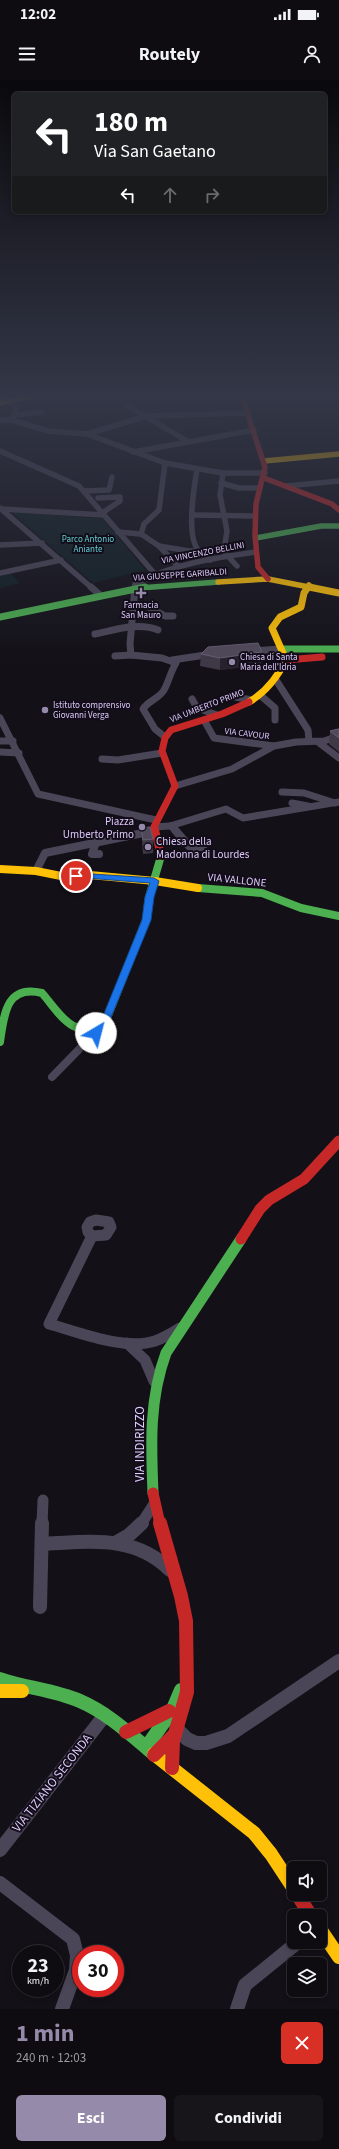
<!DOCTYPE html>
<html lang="it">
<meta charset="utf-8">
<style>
:root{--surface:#0e0c11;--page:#17151a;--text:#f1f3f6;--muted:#9b9b9f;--line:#2e2c31;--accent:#968aab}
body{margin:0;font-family:"Source Sans 3",sans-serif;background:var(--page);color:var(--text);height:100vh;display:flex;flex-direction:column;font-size:15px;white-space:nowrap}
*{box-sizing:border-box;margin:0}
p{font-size:13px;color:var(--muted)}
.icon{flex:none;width:22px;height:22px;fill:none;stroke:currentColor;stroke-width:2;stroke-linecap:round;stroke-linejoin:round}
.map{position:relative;height:1929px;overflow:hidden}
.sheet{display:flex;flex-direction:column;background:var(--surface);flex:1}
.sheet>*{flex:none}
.banner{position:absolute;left:12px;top:12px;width:315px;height:122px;border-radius:6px;box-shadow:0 2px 6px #0003,0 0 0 1px var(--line);background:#202124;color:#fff;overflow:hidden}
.buttons{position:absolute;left:287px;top:1781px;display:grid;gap:8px}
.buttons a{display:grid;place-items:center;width:40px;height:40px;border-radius:6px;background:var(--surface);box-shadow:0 2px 6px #0003,0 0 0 1px var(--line);font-size:20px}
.speed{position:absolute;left:12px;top:1865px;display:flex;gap:8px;font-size:20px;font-weight:700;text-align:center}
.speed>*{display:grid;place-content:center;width:52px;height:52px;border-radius:50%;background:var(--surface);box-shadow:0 2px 6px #0003,0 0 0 1px var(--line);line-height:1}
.speed small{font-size:10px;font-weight:400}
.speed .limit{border:6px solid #d22;background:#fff;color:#111}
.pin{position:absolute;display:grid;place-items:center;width:34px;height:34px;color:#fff;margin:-17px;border:2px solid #fff;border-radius:50%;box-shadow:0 1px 4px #0007}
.me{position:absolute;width:44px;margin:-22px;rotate:37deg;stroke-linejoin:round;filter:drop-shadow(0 0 3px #0008)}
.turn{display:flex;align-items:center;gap:14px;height:84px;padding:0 16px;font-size:18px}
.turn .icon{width:52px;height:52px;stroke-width:2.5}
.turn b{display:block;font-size:28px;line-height:34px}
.lanes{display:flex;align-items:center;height:38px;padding:0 16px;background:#0003;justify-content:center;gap:20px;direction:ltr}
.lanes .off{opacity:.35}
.round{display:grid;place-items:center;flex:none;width:42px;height:42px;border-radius:6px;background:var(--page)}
.head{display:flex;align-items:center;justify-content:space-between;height:68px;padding:0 16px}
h1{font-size:24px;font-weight:700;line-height:30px;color:var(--accent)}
.button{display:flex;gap:8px;margin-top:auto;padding:8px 16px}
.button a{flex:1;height:46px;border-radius:6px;background:var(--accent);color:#fff;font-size:16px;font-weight:700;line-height:46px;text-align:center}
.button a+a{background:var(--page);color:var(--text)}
.status{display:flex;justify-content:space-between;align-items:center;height:28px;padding:0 20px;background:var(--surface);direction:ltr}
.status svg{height:11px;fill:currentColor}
header{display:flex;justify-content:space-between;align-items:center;height:52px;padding:0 16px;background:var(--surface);font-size:18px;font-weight:700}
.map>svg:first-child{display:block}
.green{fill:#101d21}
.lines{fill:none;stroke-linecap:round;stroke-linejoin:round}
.street-far4{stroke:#4b4657;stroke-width:5.5}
.street-far3{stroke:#4b4657;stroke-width:7}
.street-far2{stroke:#4b4657;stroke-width:8}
.street-far1{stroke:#4b4657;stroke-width:11}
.street{stroke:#4b4657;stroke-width:14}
.fast-far4{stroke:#4caf50;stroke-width:5.5}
.fast-far3{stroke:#4caf50;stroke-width:7}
.fast-far2{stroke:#4caf50;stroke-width:8}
.fast-far1{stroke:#4caf50;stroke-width:11}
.fast{stroke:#4caf50;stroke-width:14}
.slow-far3{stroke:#ffc107;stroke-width:5.5}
.slow-far2{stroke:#ffc107;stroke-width:7}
.slow-far1{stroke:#ffc107;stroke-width:8}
.slow{stroke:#ffc107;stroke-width:14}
.jam-far4{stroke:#c62828;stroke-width:5.5}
.jam-far3{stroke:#c62828;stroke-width:7}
.jam-far2{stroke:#c62828;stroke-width:8}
.jam-far1{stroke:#c62828;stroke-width:11}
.jam{stroke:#c62828;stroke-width:14}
.wall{fill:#3f3947}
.shaded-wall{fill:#26222b}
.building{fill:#50495a;stroke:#665d73}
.route{fill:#1a73e8;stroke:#114b97}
.poi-dot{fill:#968aab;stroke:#130d1a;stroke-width:1.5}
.labels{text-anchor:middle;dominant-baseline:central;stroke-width:4;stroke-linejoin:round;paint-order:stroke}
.far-park-label{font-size:9px;fill:#60cfd1;stroke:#130d1a}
.far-street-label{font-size:9px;fill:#ddcbfa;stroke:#130d1a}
.far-poi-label{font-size:9px;fill:#ddcbfa;stroke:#130d1a;text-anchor:start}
.poi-label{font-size:11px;fill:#ddcbfa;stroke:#130d1a;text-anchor:end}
.street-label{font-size:11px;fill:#ddcbfa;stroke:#130d1a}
.near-street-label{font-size:13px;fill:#ddcbfa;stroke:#130d1a}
</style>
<div class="status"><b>12:02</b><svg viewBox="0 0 49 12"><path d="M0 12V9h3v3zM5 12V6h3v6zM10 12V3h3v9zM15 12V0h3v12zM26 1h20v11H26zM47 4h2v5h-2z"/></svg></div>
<header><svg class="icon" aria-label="menu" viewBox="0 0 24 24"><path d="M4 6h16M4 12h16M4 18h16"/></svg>Routely<svg class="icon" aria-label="person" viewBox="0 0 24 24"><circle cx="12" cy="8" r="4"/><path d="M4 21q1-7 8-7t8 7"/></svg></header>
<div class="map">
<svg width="339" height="1929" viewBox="0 0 339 1929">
<rect width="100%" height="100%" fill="#131017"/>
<g class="green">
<path d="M119 314H170L125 324 112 317Z"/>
<path d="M14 432 103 439 145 490 93 503 13 433Z"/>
<path d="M10 493 20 503 0 508V496Z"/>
</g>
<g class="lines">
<g class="street-far4">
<path d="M0 317 17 326 12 340"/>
<path d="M126 325 189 362"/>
<path d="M14 335 41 332"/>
<path d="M0 340H12L48 351 87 354 165 383 223 393H265"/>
<path d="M87 354 147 336 248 333"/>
<path d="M0 371 79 406 154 493"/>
<path d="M133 372 254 350"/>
<path d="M197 389C194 407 186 455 198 470 201 474 206 477 210 480"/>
<path d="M223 393 220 415 227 451 224 470"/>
<path d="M221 403 239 408H260"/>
<path d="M286 406 339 401"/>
<path d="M84 411 109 410 112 397"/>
<path d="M98 418 120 417V421L102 433"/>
<path d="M0 428 92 508"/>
<path d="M2 429 104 435"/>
<path d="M194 435 255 436"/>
<path d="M118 452 141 454"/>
<path d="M141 454 144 444 159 430 165 383"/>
<path d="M141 454 159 466 178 486"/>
<path d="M0 465 42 463"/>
<path d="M159 466 189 471 224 470"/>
<path d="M225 473 237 486"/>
<path d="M0 493 61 480"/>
<path d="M135 508V504C173 484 214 478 256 472"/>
</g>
<g class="street-far3">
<path d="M91 507 100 515"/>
<path d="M135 507 130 564 131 575 162 578 176 583C170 593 169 601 164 610 160 618 148 621 143 629L155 649 165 657"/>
<path d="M134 525 147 526 165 536H173"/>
<path d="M95 554C115 550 138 542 158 550"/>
<path d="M249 571 282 569"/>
<path d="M115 576 131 575"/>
<path d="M172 580 212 574"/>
<path d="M276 600 308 650 309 661"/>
<path d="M260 615 275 628V640"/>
<path d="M229 616 252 620"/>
<path d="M192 619 197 628 217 635"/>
<path d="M0 638 38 714 156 740"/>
<path d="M204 640 214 658 274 666"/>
<path d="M0 661H13"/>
<path d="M318 662 339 678"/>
<path d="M0 672 19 673"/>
<path d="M102 679 118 680 162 673"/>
<path d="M175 706 232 689 274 666 296 662 324 661 339 656"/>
<path d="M282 712 304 713 335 723"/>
<path d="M292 723 308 726"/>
<path d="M171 746 176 751"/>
<path d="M154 747 170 746 226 729 243 738 339 722"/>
<path d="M151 751H153"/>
</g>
<g class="street-far2">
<path d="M175 750 190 767H203"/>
<path d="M96 762 92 774H99"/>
<path d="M36 791 45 773 153 751"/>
<path d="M52 997 95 953 96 949"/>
</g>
<g class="street-far1">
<path d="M96 1140 109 1142 111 1147 106 1155 92 1156 88 1152 87 1147 90 1142Z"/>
<path d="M92 1156 49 1244C79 1252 124 1271 155 1261 164 1258 172 1253 180 1248"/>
<path d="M127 1263 145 1280 154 1301"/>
<path d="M42 1444 43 1420"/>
<path d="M141 1444 154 1424"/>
</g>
<g class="street">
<path d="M115 1463 129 1455 142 1443"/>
<path d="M42 1464C89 1462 134 1454 170 1490"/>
<path d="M40 1527 42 1443"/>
<path d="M176 1648 187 1659 196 1663H206L228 1656 339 1581"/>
<path d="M0 1770 105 1635"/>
<path d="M0 1803 73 1859 77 1875 76 1890 62 1929"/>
<path d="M237 1929 245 1905 298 1862"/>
</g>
<g class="fast-far4">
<path d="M256 458 321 446H339"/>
<path d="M140 508 218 502"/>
</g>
<g class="fast-far3">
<path d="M0 537 145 507"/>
<path d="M282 569H339"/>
</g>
<g class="fast-far2">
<path d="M198 808 262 813 301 828 339 836"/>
<path d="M0 962C4 935 6 904 42 913 61 935 73 961 105 943L146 840 149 817 161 776"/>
</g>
<path class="fast-far1" d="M153 1413C151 1365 149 1319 166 1273L241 1159"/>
<g class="fast">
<path d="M0 1599C26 1608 54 1610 80 1621 108 1633 131 1655 154 1674"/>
<path d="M149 1670 150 1662 173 1629 181 1610"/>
</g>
<g class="slow-far3">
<path d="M0 323 38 314"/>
<path d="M264 381 339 374"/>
<path d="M218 502 268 499 314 508"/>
<path d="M307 508 309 505"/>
</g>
<g class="slow-far2">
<path d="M309 507 339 513"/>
<path d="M249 622C266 612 277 598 286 580L272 548 280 537 301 527 304 513 308 507"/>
</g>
<path class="slow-far1" d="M0 789 36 791 61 796 90 795 155 801 198 808"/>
<g class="slow">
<path d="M0 1611H22"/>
<path d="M154 1674 254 1753 271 1774 294 1809"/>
<path d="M320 1849 339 1877"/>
</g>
<g class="jam-far4">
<path d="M241 314 265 387 256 424 255 456 258 487 268 499"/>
<path d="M264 398 332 424 339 430"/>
</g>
<g class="jam-far3">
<path d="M286 580 322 577"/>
<path d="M155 751 154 747 175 706 162 671 165 658 171 650 222 634 249 622"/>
</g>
<path class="jam-far2" d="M155 750 161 776"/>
<g class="jam-far1">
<path d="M241 1159 260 1129 269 1120 304 1099 339 1061"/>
<path d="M153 1413 160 1444"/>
</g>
<g class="jam">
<path d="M160 1443 181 1516 186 1541 187 1612 173 1661 172 1688"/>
<path d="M126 1652 169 1631"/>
<path d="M154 1675 175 1654"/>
<path d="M297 1814 311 1836"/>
</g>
</g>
<g class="wall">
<path d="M201 574 261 585 220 590 200 586Z"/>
<path d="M339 649V672L329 664 330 651Z"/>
<path d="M141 748 153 759V773L143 774Z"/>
</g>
<path class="shaded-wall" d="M262 572 261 585 220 590V578Z"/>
<g class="building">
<path d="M258 563 262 572 220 578 201 574 208 567Z"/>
<path d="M338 649H339V658L330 651Z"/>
<path d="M150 747 153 759 143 760 141 748Z"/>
</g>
<linearGradient id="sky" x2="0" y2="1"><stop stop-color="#0a090d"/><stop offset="0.54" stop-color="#333747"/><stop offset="1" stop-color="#333747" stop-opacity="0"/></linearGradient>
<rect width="339" height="584" fill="url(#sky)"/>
<path class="route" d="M76 793 154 798 159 801 154 817 151 840 109 942 100 950 99 955 96 956 91 953V949L101 941 142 840 145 817 150 803 73 797 72 796Z"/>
<g class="poi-dot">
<path d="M139 507h4v4h4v4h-4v4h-4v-4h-4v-4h4z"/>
<circle cx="232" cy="582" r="4"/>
<circle cx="45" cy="630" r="4"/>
<circle cx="142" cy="747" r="4"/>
<circle cx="148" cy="767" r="4"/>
</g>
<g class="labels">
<g class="far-park-label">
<text x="88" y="459">Parco Antonio<tspan x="88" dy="10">Aniante</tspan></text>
</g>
<g class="far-street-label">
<text transform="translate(203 473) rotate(-11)">VIA VINCENZO BELLINI</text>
<text transform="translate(180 495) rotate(-4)">VIA GIUSEPPE GARIBALDI</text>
<text transform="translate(207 626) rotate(-21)">VIA UMBERTO PRIMO</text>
<text transform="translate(247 654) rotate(7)">VIA CAVOUR</text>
</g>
<g class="far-poi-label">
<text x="141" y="525" text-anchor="middle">Farmacia<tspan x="141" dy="10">San Mauro</tspan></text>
<text x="240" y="577">Chiesa di Santa<tspan x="240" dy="10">Maria dell'Idria</tspan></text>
<text x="53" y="625">Istituto comprensivo<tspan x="53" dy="10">Giovanni Verga</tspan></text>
</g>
<g class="poi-label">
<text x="134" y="741">Piazza<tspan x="134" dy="13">Umberto Primo</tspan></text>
<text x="156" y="761" text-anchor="start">Chiesa della<tspan x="156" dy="13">Madonna di Lourdes</tspan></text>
</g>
<g class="street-label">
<text transform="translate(237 800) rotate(6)">VIA VALLONE</text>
</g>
<g class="near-street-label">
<text transform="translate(140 1364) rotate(-90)">VIA INDIRIZZO</text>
<text transform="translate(52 1703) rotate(-52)">VIA TIZIANO SECONDA</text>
</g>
</g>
</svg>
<div class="buttons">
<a><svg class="icon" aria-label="sound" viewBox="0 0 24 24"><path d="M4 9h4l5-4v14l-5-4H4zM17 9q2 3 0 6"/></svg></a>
<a><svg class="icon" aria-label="search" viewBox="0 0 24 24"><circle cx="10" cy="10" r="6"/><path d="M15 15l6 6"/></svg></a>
<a><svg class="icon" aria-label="layers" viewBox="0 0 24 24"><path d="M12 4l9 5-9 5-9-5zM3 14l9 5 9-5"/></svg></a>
</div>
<div class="speed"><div>23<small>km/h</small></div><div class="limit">30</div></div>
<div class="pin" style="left:76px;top:796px;background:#d93025"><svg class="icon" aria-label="arrive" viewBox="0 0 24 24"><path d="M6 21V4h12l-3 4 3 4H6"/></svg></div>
<svg class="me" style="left:96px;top:953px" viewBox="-20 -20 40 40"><circle r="19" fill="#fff"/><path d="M0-13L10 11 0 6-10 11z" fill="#1a73e8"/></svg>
<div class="banner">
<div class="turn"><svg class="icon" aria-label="left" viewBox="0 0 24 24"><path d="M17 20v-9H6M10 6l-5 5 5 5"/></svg><div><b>180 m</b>Via San Gaetano</div></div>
<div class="lanes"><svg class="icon" aria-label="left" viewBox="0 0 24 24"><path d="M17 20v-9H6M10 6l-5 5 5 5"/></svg><svg class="icon off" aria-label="ahead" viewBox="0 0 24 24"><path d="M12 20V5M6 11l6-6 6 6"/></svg><svg class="icon off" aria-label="right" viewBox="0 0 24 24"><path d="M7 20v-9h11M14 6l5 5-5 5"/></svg></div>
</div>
</div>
<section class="sheet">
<div class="head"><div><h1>1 min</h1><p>240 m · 12:03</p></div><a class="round" style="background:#d93025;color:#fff"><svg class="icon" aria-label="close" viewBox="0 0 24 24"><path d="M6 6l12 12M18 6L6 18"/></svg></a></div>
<div class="button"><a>Esci</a><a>Condividi</a></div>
</section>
